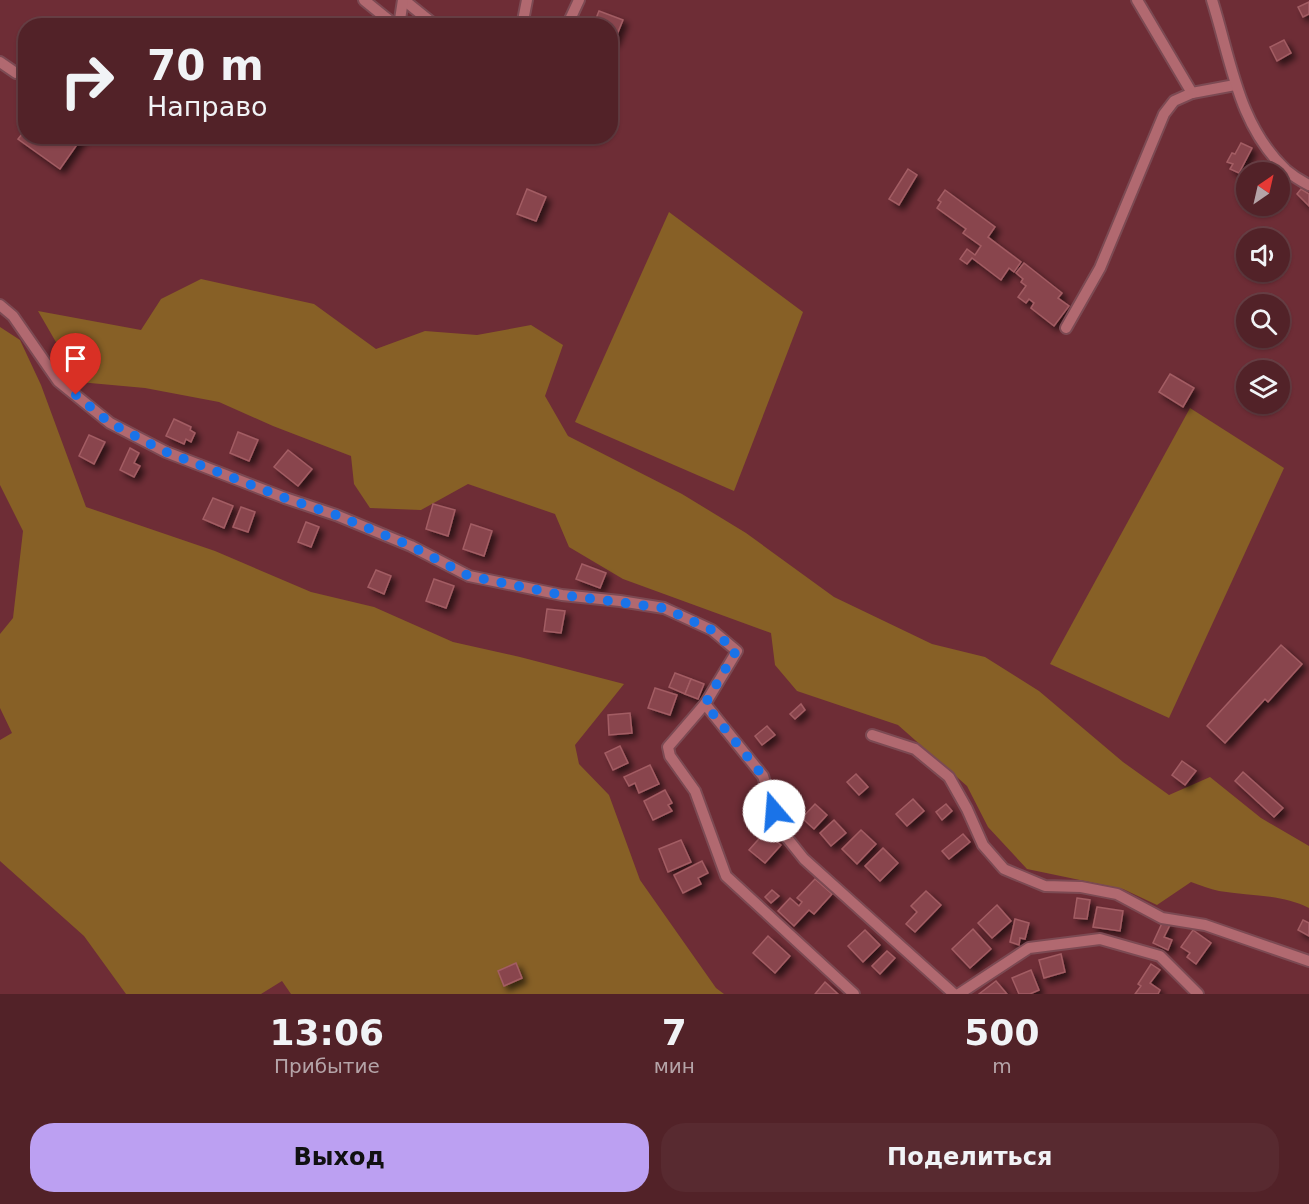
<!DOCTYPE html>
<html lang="ru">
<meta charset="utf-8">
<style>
:root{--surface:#522228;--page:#582a30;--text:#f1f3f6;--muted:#b5a4a8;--line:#683f45;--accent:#bca0f2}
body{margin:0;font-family:"DejaVu Sans",sans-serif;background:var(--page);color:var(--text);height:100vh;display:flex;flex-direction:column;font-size:22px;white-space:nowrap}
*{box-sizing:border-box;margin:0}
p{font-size:20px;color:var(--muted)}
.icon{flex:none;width:33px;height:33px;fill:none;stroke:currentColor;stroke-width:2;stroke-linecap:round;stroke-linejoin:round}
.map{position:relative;height:994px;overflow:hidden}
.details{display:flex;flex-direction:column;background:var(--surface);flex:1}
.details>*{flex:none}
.top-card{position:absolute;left:18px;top:18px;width:600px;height:126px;border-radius:24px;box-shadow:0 2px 4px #0004,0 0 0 2px var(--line);background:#522228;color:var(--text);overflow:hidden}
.needle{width:39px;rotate:34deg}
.fabs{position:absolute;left:1236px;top:162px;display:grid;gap:12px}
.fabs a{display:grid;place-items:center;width:54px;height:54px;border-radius:50%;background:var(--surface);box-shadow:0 2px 4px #0004,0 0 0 2px var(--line);font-size:30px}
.pin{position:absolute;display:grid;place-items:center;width:51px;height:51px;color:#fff;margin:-62px -26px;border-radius:50% 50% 50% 0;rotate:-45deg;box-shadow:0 0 6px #0007}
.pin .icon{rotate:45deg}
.me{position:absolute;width:66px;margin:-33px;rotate:342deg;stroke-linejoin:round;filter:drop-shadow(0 0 4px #0008)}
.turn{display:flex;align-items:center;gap:21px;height:126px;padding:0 30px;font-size:27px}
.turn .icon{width:78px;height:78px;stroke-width:2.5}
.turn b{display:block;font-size:42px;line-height:51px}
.eta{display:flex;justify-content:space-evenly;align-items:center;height:102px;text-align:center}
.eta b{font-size:36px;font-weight:800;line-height:42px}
.primary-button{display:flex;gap:12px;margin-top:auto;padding:12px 30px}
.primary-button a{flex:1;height:69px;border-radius:24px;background:var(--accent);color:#111;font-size:24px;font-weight:800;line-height:69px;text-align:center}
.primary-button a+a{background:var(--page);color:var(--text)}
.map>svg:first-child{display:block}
.green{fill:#876026}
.building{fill:#89454d;stroke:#a35d64;stroke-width:1.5;filter:url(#shadow)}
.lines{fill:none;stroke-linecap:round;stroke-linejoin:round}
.street-casing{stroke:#7c4a53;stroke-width:14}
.street{stroke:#b16970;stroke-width:10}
.route{stroke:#1a73e8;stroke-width:10;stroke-dasharray:0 18}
</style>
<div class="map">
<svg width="1309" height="994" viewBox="0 0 1309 994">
<defs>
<filter id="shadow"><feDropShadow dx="4.5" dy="4.5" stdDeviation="3" flood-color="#0009"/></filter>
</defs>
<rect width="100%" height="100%" fill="#6e2d36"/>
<g class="green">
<path d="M669 212 803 312 734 491 575 422Z"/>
<path d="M201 279 314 304 376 349 425 331 477 335 531 325 563 345 545 396 568 436 682 494 746 533 834 597 932 644 985 657 1039 691 1123 762 1169 795 1210 777 1261 818 1309 846V908C1281 894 1249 896 1219 891 1210 889 1200 885 1191 882L1157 905 1123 889 1027 869 988 827 967 786 898 725 797 691 775 665 771 633 623 579 569 547 555 514 468 484 421 510 370 508 354 484 351 456 273 426 219 402 145 388 79 382 38 311 141 330 161 299Z"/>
<path d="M0 327 20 340 41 385 86 507 215 551 311 592 374 607 453 642 520 657 624 684 575 745 579 764 609 795 640 880 716 988 724 994H291L282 981 261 994H126L84 936 0 861V740L12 733 0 708V634L13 618 23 531 0 485Z"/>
<path d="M1190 408 1284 468 1169 718 1050 664Z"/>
</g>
<g class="building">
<path d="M1309 2V14L1303 17 1298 7Z"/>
<path d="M599 11 623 20 614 42 610 40V26H593Z"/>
<path d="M1284 40 1291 53 1277 61 1270 47Z"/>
<path d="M26 129V136H83L60 169 18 139Z"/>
<path d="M1241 143 1252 148 1239 173 1230 169 1233 164 1227 162 1232 153 1235 154Z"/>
<path d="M908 169 917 175 899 205 889 199Z"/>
<path d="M527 189 546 197 536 221 517 214Z"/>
<path d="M1301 189 1309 194V206L1297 194Z"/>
<path d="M945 190 995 227 988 237 1021 262 1014 272 1009 268 1001 280 972 258 967 264 960 259 967 249 975 255 981 246 963 233 966 229 937 208 941 202 938 200Z"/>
<path d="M1024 263 1062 293 1058 298 1069 306 1054 326 1031 308 1034 303 1029 299 1026 303 1018 297 1026 286 1021 282 1023 279 1016 273Z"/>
<path d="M1170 374 1194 388 1183 407 1159 392Z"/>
<path d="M174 419 191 427 190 430 195 433 191 442 186 439 184 444 166 436Z"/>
<path d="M238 432 258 440 249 461 230 453Z"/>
<path d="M89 435 105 442 94 464 79 456Z"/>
<path d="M130 448 139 453 134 463 140 466 134 477 120 470Z"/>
<path d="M288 450 312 469 298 486 274 467Z"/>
<path d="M213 498 233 506 224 528 203 519Z"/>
<path d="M433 504 455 510 448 536 426 529Z"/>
<path d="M241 507 255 512 248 532 233 527Z"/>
<path d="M306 522 319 527 311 547 298 542Z"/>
<path d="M471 524 492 531 484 556 463 549Z"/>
<path d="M582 564 606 573 600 588 576 579Z"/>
<path d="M376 570 391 576 384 594 368 587Z"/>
<path d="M434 579 454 586 446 608 426 601Z"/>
<path d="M547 609 565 611 561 633 544 631Z"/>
<path d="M1281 645 1302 664 1268 702 1265 699 1225 743 1207 726Z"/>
<path d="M675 673 691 679 685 694 669 687Z"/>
<path d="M691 679 704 684 698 699 685 694Z"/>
<path d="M655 688 677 695 670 715 648 708Z"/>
<path d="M801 704 805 710 795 719 790 714Z"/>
<path d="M630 713 632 733 609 735 608 715Z"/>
<path d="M767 726 775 735 762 745 755 736Z"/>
<path d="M620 746 628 763 613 770 605 753Z"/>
<path d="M1182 761 1196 771 1185 785 1172 775Z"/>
<path d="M650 765 659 784 639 793 635 783 629 786 624 777Z"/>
<path d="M1243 772 1283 808 1274 817 1235 781Z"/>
<path d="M856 774 868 787 859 795 847 782Z"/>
<path d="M665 790 672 803 668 805 672 811 653 820 644 801Z"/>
<path d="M913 799 924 811 907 826 896 814Z"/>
<path d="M815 804 827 815 814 829 802 818Z"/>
<path d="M946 804 952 811 942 820 936 812Z"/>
<path d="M834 820 846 833 831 846 820 833Z"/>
<path d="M861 830 876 844 857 864 842 849Z"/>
<path d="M765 832 781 845 765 863 749 850Z"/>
<path d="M963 834 970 842 949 859 942 851Z"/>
<path d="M681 840 691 862 668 872 659 849Z"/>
<path d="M883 848 898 863 880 881 865 866Z"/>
<path d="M702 861 708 873 698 878 701 884 683 893 674 875Z"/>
<path d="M815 879 832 894 814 914 809 910 794 926 778 911 790 898 799 906 802 902 797 898Z"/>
<path d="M772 890 779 896 771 903 765 897Z"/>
<path d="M926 891 941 905 915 932 906 924 917 912 911 906Z"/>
<path d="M1077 898 1090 900 1087 919 1074 918Z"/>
<path d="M997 905 1011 921 992 938 978 923Z"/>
<path d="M1097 907 1123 911 1120 931 1093 927Z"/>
<path d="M1015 919 1029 923 1025 939 1020 938 1019 945 1010 942Z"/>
<path d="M1303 920 1309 923V936L1298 930Z"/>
<path d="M1163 921 1170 925 1164 937 1172 940 1168 950 1153 943Z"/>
<path d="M973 929 991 949 970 968 952 949Z"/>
<path d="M865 930 880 945 863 962 848 946Z"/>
<path d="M1193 930 1211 943 1196 964 1187 957 1190 953 1181 947Z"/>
<path d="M768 936 790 956 775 973 753 953Z"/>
<path d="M887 951 895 958 880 974 872 966Z"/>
<path d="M1061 954 1065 972 1044 978 1039 960Z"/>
<path d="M516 963 522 978 504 986 498 971Z"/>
<path d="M1151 964 1160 970 1150 983 1160 990 1158 994H1135L1141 986 1138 984Z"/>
<path d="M1031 970 1039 990 1030 994H1019L1012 978Z"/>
<path d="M996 981 1007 994H979Z"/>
<path d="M825 982 838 994H815Z"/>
</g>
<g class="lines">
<defs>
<g id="street">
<path d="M364 0 396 26"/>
<path d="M404 0 436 26"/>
<path d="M1137 0 1192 93 1235 85"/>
<path d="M1212 0C1231 60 1238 125 1286 170 1293 176 1301 181 1309 185"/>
<path d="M399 26 403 0"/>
<path d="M522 26 527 0"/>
<path d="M567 26 579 0"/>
<path d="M0 62 16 73"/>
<path d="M0 305 13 316 58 381 110 423 166 452 285 498 336 515 411 546 469 576 562 595 620 601 664 608 712 630 737 651 705 704 763 776 780 829 804 859 954 994"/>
<path d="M1066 328 1100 268 1164 114 1174 101 1192 93"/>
<path d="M705 704 668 747 670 756 695 791 726 876 854 994"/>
<path d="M872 735 915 749 949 777 967 809 983 845 1004 869 1045 886 1081 887 1117 894 1162 918 1205 925 1309 961"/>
<path d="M959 994 1029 948 1100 939 1160 956 1198 994"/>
</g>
</defs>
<use href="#street" class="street-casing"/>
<use href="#street" class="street"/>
</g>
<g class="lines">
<path class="route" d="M76 395 110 423 166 452 285 498 336 515 411 546 469 576 562 595 664 608 712 630 736 651 705 704 763 776 774 811"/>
</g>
</svg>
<div class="fabs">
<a><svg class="needle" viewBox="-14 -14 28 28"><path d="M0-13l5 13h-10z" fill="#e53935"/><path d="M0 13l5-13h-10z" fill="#b5a4a8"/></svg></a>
<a><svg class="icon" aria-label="sound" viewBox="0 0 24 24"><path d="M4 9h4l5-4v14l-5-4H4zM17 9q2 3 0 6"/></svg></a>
<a><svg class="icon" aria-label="search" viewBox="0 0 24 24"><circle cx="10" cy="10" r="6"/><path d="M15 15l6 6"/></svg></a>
<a><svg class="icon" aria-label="layers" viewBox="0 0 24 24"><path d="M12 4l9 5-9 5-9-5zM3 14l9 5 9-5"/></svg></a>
</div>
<div class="pin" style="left:76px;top:395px;background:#d93025"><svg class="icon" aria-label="arrive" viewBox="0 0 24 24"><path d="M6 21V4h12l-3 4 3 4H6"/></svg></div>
<svg class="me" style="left:774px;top:811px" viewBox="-20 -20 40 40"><circle r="19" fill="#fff"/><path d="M0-13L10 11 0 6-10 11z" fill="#1a73e8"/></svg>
<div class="top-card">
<div class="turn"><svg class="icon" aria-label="right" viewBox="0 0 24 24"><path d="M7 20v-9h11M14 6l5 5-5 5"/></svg><div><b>70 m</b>Направо</div></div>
</div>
</div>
<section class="details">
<div class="eta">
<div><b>13:06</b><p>Прибытие</p></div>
<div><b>7</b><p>мин</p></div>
<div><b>500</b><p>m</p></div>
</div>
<div class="primary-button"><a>Выход</a><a>Поделиться</a></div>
</section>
